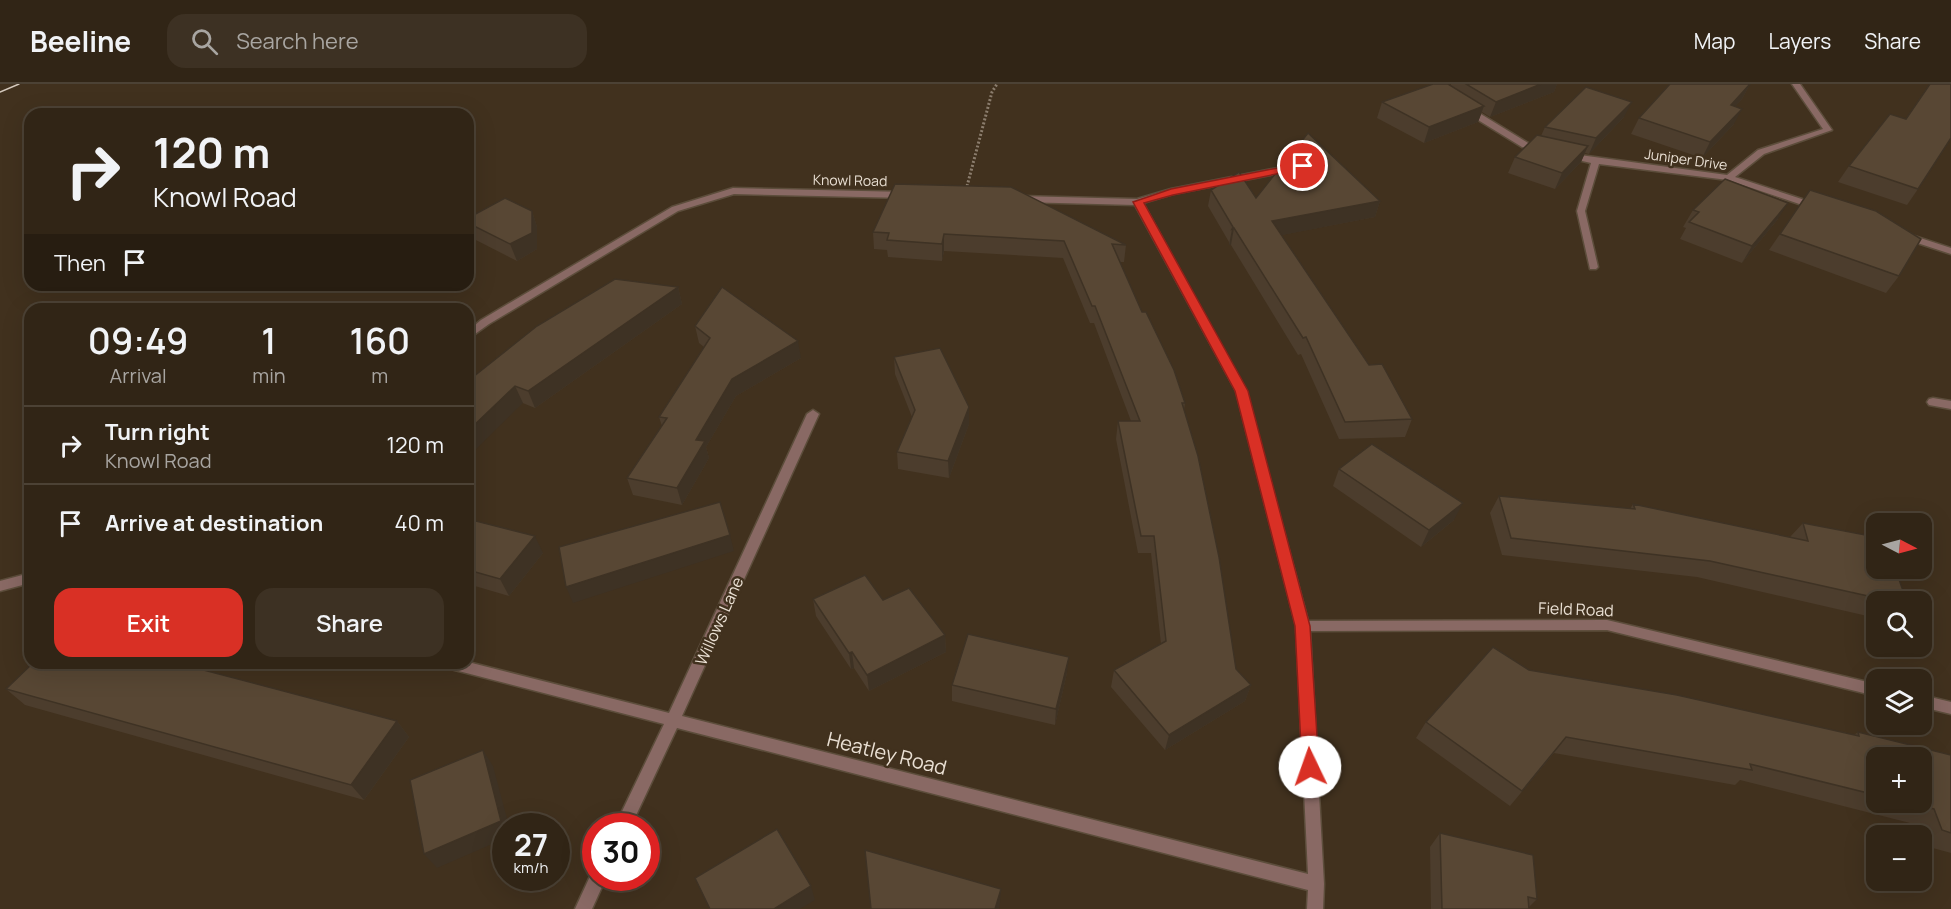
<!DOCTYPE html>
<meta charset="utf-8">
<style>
:root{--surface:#312516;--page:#3d3123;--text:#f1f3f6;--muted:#a8a5a1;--line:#4c4235;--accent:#d93025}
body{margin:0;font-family:Manrope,sans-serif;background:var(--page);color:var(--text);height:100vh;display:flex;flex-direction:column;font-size:22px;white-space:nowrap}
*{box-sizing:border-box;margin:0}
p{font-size:20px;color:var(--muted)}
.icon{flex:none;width:33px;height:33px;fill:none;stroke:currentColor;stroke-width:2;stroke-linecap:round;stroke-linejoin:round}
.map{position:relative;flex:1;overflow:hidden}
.sheet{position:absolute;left:24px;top:219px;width:450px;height:366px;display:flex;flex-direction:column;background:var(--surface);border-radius:18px;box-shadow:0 6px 24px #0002,0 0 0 2px var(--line)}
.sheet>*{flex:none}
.hud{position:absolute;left:24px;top:24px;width:450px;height:183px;border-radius:18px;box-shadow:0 6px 24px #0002,0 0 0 2px var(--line);background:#312516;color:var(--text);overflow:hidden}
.needle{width:39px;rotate:96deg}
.fabs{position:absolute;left:1866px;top:429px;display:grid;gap:12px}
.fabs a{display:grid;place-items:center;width:66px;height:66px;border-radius:12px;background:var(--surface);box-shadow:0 6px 24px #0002,0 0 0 2px var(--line);font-size:30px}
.speed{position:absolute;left:492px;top:729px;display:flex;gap:12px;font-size:30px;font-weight:700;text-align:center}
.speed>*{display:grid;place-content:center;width:78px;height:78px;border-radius:50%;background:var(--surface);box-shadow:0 6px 24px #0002,0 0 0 2px var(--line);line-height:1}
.speed small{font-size:15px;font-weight:400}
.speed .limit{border:9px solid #d22;background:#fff;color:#111}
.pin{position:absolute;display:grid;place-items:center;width:51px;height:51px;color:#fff;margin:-26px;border:3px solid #fff;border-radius:50%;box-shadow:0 2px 6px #0007}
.me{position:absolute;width:66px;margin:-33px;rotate:357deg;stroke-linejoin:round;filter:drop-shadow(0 0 4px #0008)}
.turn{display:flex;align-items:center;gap:21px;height:126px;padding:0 30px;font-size:27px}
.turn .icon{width:78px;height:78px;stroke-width:2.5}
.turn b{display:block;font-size:42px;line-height:51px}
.then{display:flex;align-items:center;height:57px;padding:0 30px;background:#0003;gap:12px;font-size:22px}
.eta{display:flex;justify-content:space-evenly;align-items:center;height:102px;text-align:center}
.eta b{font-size:36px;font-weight:600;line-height:42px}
.cta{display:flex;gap:12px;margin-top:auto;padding:12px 30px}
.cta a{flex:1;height:69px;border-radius:18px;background:var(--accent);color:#fff;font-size:24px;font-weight:600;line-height:69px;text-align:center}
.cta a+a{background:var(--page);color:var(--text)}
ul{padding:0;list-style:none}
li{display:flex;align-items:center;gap:18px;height:78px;padding:0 30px;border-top:2px solid var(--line)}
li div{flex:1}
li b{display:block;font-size:22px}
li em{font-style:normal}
header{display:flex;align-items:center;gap:36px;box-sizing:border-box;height:84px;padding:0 30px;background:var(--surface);border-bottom:2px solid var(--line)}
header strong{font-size:28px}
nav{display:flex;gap:33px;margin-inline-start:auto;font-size:21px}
.search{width:420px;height:54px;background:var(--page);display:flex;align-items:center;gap:15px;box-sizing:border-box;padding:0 21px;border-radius:18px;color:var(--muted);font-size:22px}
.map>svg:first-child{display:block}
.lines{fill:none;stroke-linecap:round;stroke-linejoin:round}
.minor-casing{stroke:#5c4d3b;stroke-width:3}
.path{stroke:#8b7d6d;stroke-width:3;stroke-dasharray:2 2;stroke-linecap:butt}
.minor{fill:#896964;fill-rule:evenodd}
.tram{stroke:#d4c9bd;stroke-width:1.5}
.wall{fill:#4c3d2d;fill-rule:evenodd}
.shaded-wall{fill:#3e3224}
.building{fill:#584734;stroke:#3e3224;stroke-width:1.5}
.route{fill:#d93025;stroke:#8d1f18;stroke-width:1.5}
.labels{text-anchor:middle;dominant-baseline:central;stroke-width:5;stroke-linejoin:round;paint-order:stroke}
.far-street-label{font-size:14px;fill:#eae0d4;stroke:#41311e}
.street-label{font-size:16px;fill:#eae0d4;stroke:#41311e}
.near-street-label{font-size:20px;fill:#eae0d4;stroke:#41311e}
</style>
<header>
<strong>Beeline</strong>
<div class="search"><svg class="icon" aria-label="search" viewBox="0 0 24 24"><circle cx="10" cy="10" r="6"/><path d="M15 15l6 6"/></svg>Search here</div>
<nav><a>Map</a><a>Layers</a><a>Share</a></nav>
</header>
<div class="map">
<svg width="1951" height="825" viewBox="0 0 1951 825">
<rect width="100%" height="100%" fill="#41311e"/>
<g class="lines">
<defs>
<g id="minor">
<path d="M1792 0H1800L1832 46 1764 70 1735 93 1820 121V125H1814L1728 96 1599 80 1585 127 1598 183 1596 185H1590L1577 127 1591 79 1565 73V69L1727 91 1758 66 1823 45Z"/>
<path d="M1465 24H1471L1528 59 1546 65 1542 68 1522 63 1465 28Z"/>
<path d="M1293 81 1296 82V86L1173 110 1143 119 1246 307 1308 537 1607 536 1876 600V612L1607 546 1310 547 1324 800 1323 825H1307L1308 806 677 644 631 742H615L664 640 443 583 441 579 468 578 669 629 807 330 813 326 819 330 682 632 1308 790 1296 542 1236 307 1135 121 1020 118 1016 115 1020 112 1137 115 1171 105Z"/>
<path d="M733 104 907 108 911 111 907 114 734 110 678 127 489 240 468 255V247L481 236 672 123Z"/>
<path d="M1905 149 1951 164V170L1902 154 1900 152Z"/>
<path d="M1933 314 1951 317V325L1929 321 1927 318 1929 315Z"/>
<path d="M30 489V499L0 507V497Z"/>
<path d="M1922 611 1951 618V630L1922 623Z"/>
<path d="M596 787V794H606L592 825H575L592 788Z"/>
</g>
</defs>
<use href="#minor" class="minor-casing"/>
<path class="path" d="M966 106 992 8 997 0"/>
<use href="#minor" class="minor"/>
<path class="tram" d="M0 8 19 0"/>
</g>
<g class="wall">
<path d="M1451 0H1557L1554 8 1490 33 1482 28 1478 38 1424 59 1377 34 1382 18 1451 2Z"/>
<path d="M1749 2 1742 15 1735 22 1734 40 1702 74 1631 50 1639 34Z"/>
<path d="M1624 33 1589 70 1585 69 1581 78 1555 105 1508 89 1515 73 1541 52 1545 43Z"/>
<path d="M1308 49 1380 117 1375 133 1281 151 1369 281 1412 335 1405 353 1339 355 1301 270 1298 271 1231 161H1229V158L1208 122 1211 106 1256 114 1294 73 1297 63Z"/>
<path d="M1849 82 1918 105 1907 121 1838 98Z"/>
<path d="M895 100 1126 161 1124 178H1120L1142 228 1185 319 1184 326 1236 585 1251 601 1245 617 1165 666 1111 603 1114 586 1161 560 1151 469H1138L1116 355 1118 337H1131L1094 239H1090L1063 174 944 167 942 177 888 173 887 166 874 165 873 148Z"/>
<path d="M1693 126 1778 135 1742 179 1680 155 1686 144 1683 143Z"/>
<path d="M532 127 537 143V165L517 177 470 153 468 148V134Z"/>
<path d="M1780 150 1899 192 1886 209 1769 166Z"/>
<path d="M678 203 682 220 535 324 468 297Z"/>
<path d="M695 242 801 274 736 312 706 363 709 374 682 421 633 411 627 394 662 342 659 333 704 263 699 259Z"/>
<path d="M894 273 969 323V340L949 394 898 385 897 368 912 333 895 290Z"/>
<path d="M1339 385 1454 436 1421 463 1333 402Z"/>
<path d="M1499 412 1630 425 1633 420 1790 453 1803 439 1907 518H1876V534L1697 493 1502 471 1490 429Z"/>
<path d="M468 446 543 469 509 512 468 500Z"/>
<path d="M813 515 883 516 945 551 946 568 869 607 854 584 851 585 816 532Z"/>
<path d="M1529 586 1854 651 1858 648 1951 671V769L1922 761V752H1917L1914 740 1740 696 1735 701 1554 669 1510 722 1416 654 1426 638ZM1876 674 1922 718H1876Z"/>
<path d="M1067 589 1055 641 952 617V601Z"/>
<path d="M6 605 397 637 409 653 364 716 25 621Z"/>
<path d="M1440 749 1537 815 1529 823V825H1431L1430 763Z"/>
</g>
<g class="shaded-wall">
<path d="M1541 0H1557L1554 8 1490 33 1496 18Z"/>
<path d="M1750 0 1742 15 1722 37 1731 21Z"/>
<path d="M1632 18 1624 33 1589 70 1596 54Z"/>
<path d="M1484 22 1478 38 1424 59 1429 43Z"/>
<path d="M1742 25 1734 40 1702 74 1710 58Z"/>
<path d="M1588 62 1581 78 1555 105 1562 89Z"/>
<path d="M1380 117 1375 133 1268 154 1272 137Z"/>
<path d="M1788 119 1778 135 1742 179 1752 162Z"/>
<path d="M532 127 537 143V165L517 177 510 160Z"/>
<path d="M1234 144 1231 161H1229L1232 145Z"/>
<path d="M944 150V167L942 177V160Z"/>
<path d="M678 203 682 220 535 324 528 307Z"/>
<path d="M798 257 801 274 736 312 706 363 709 374 682 421 677 404 696 356 732 295Z"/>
<path d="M515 302 523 319 468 373V347Z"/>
<path d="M969 323V340L949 394 948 377Z"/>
<path d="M1463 419 1454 436 1421 463 1429 446Z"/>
<path d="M730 451 734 467 573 519 566 503Z"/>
<path d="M535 452 543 469 509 512 500 495Z"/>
<path d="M945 551 946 568 869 607 867 591Z"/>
<path d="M852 568 854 584 851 585 849 569Z"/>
<path d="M1069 573 1067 589 1055 641 1056 625Z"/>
<path d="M1251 601 1245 617 1165 666 1169 651Z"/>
<path d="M397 637 409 653 364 716 351 701Z"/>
<path d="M483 666 493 682 509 742H506V754L437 784 424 770Z"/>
<path d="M811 802 815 816 800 825H774Z"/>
<path d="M1001 805 1000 819 999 825H995Z"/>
</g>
<g class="building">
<path d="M1433 0H1448L1484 22 1429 43 1382 18Z"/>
<path d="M1466 0H1541L1496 18Z"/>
<path d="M1670 0H1750L1731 21 1742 25 1710 58 1639 34Z"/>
<path d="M1930 0H1951V54L1918 105 1849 82 1890 30 1906 35Z"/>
<path d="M1586 3 1632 18 1596 54 1545 43Z"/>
<path d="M1308 49 1380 117 1272 137 1369 281 1382 280 1412 335 1345 338 1306 253 1303 254 1234 144 1232 145 1233 143 1211 106 1239 88 1256 114 1287 75 1312 69 1311 62 1297 63Z"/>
<path d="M1537 51 1588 62 1562 89 1515 73Z"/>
<path d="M1725 95 1788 119 1752 162 1689 138 1699 128 1693 126Z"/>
<path d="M895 100 1011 103 1126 161 1112 160 1142 228H1146L1174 286 1185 319H1182L1198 372 1219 473 1236 585 1251 601 1169 651 1114 586 1166 557 1154 452H1141L1118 337H1140L1095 222H1092L1064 157 944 150 942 160 887 156 889 149 873 148Z"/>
<path d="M1810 106 1876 127 1921 155 1899 192 1780 150Z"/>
<path d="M505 114 532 127V149L510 160 468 139V134Z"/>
<path d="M615 195 678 203 528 307 515 302 468 347V297L537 242Z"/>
<path d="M722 203 798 257 732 295 696 356 705 357 677 404 627 394 667 334 659 333 710 254 695 242Z"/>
<path d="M940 264 969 323 948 377 897 368 915 326 894 273Z"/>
<path d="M1372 360 1463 419 1429 446 1339 385Z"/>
<path d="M1499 412 1635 425 1633 420 1808 457 1803 439 1876 453V484H1895L1907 518H1895L1710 477 1511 454Z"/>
<path d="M720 418 730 451 566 503 559 463Z"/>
<path d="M476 437 535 452 500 495 468 486V446Z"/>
<path d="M865 491 883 516 909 504 945 551 867 591 852 568 849 569 813 515Z"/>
<path d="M968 550 1069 573 1056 625 952 601Z"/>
<path d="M1493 563 1529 586 1677 611 1859 652 1858 648 1951 671V749L1942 746 1934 725 1907 718H1922V674H1876V711L1750 680 1752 686 1566 653 1522 707 1426 638Z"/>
<path d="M33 579H177L397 637 351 701 6 605Z"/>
<path d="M483 666 501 737 424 770 410 696Z"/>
<path d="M777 745 811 802 774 825H710L695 794Z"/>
<path d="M1440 749 1533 771 1537 815 1528 813 1529 825H1442Z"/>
<path d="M865 766 1001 805 995 825H871Z"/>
</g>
<path class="route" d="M1303 79 1306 80V84L1173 111 1144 119 1248 307 1310 542 1319 683 1316 688 1310 690 1304 688 1302 683 1295 542 1235 307 1133 118 1171 105Z"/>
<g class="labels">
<g class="far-street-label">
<text transform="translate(1686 75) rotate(8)">Juniper Drive</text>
<text transform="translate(850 96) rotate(1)">Knowl Road</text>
</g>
<g class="street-label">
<text transform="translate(1576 525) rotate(2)">Field Road</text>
<text transform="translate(719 537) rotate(-66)">Willows Lane</text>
</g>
<g class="near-street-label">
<text transform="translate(887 669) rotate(14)">Heatley Road</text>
</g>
</g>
</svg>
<div class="fabs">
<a><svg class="needle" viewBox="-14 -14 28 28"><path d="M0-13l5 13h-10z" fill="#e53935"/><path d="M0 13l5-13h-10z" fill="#a8a5a1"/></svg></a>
<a><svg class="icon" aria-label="search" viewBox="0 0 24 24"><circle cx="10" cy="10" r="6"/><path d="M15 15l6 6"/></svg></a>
<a><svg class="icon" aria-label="layers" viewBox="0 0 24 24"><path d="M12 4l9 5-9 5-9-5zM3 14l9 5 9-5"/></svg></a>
<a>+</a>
<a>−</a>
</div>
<div class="speed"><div>27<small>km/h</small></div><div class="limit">30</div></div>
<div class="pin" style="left:1303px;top:82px;background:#d93025"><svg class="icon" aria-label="arrive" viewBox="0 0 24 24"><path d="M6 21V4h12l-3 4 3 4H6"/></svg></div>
<svg class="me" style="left:1310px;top:683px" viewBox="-20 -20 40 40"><circle r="19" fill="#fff"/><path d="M0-13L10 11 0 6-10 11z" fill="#d93025"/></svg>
<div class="hud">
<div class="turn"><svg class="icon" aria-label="right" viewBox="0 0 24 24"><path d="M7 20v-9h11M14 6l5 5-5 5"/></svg><div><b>120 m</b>Knowl Road</div></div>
<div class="then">Then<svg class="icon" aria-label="arrive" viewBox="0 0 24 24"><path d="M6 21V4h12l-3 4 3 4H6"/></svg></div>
</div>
<section class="sheet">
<div class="eta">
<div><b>09:49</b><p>Arrival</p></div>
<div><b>1</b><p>min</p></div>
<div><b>160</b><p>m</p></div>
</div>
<ul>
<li><svg class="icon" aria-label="right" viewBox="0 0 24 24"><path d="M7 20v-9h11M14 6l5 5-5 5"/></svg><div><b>Turn right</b><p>Knowl Road</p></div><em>120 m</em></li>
<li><svg class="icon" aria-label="arrive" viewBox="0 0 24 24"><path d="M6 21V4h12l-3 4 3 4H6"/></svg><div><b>Arrive at destination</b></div><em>40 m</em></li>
</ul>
<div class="cta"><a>Exit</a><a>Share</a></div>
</section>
</div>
